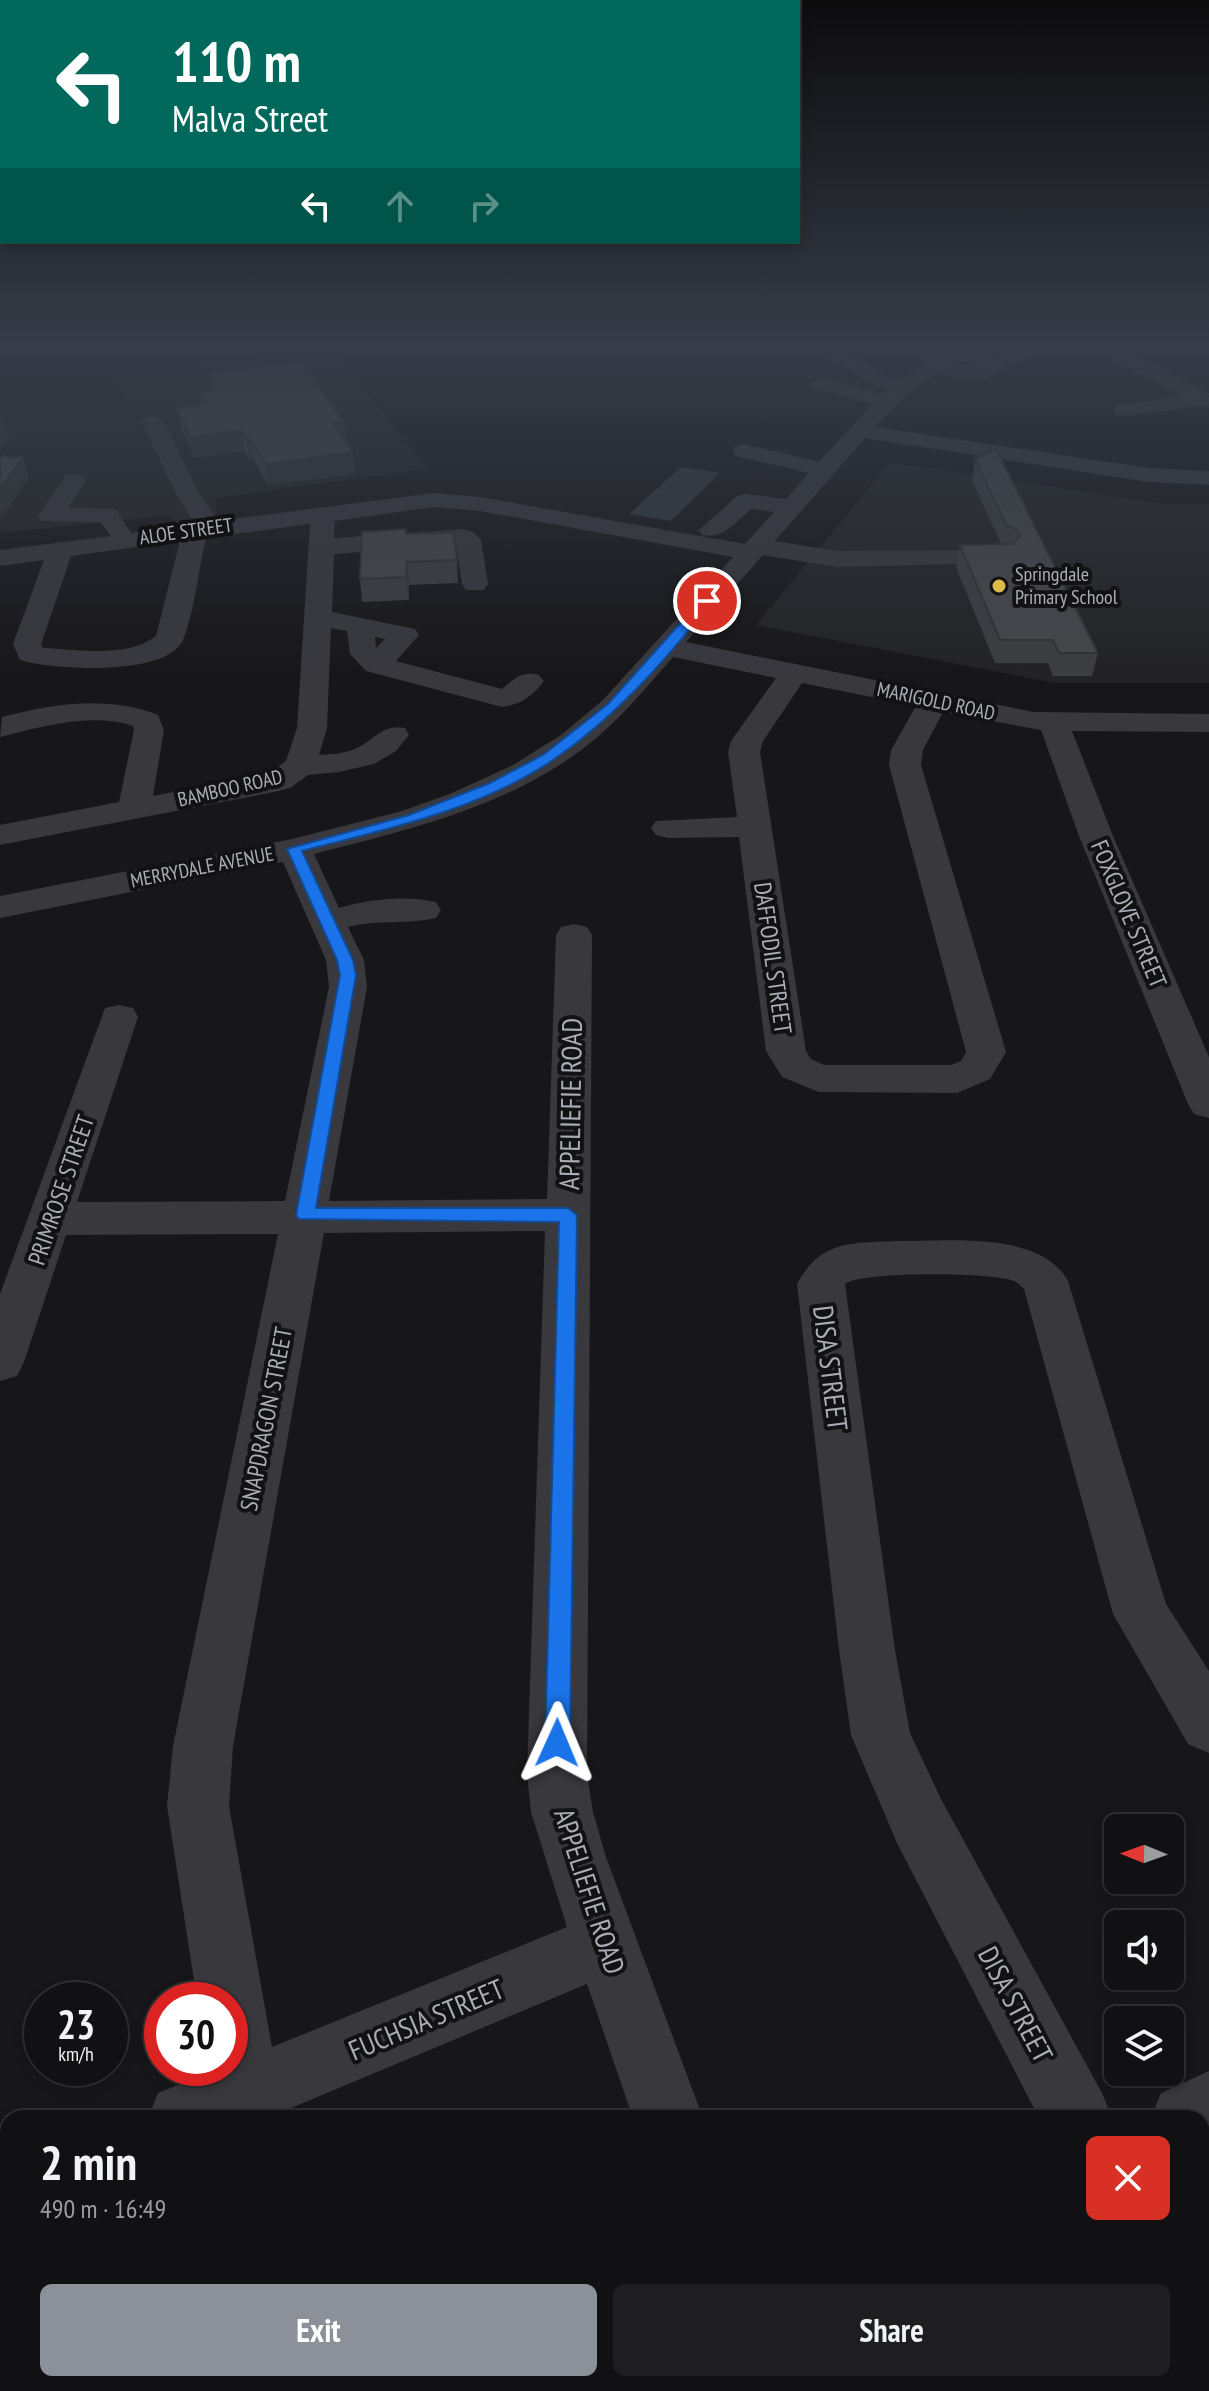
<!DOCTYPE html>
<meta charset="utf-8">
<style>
:root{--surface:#111012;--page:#1e1e20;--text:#f1f3f6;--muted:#9c9d9f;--line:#303032;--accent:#8c9099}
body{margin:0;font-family:"PT Sans Narrow",sans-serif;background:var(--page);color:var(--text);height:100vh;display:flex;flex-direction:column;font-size:30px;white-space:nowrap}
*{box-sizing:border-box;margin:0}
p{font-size:26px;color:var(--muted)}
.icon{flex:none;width:44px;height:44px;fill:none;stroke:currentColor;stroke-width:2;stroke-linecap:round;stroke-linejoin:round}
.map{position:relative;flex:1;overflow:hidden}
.sheet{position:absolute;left:0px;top:2110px;width:1210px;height:282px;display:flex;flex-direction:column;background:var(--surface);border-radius:24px 24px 0 0;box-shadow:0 4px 12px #0003,0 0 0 2px var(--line)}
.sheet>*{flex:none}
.guide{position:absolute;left:0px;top:0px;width:800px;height:244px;box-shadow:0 4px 12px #0003,0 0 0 2px var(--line);background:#00695c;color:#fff;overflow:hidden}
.needle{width:52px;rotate:271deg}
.buttons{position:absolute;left:1104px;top:1814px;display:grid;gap:16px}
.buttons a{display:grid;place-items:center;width:80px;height:80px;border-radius:12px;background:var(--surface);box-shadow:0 4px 12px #0003,0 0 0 2px var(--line);font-size:40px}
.speed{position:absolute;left:24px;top:1982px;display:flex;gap:16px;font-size:40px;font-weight:700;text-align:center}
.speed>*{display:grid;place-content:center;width:104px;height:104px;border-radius:50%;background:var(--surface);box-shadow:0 4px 12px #0003,0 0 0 2px var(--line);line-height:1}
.speed small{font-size:20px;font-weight:400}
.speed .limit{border:12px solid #d22;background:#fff;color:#111}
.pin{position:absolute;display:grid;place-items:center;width:68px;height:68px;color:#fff;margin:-34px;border:4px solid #fff;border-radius:50%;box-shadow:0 2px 8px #0007}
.me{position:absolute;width:88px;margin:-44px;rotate:1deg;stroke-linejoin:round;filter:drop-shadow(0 0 6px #0008)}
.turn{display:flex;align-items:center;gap:28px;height:168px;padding:0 40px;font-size:36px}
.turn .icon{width:104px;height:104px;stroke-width:2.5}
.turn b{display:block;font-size:56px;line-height:68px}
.lanes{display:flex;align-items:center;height:76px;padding:0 40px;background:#0003;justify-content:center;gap:40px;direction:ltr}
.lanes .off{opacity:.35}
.round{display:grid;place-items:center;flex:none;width:84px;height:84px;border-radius:12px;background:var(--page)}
.summary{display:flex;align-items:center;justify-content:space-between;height:136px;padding:0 40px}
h1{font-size:48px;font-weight:600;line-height:60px}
.action{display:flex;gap:16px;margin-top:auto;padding:16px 40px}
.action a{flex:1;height:92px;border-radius:12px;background:var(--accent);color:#fff;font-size:32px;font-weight:600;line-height:92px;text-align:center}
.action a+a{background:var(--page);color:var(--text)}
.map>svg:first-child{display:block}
.built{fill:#232325}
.water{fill:#31383f}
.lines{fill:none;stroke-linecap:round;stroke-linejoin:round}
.minor{fill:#38383d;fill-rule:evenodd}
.wall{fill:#3c3d40}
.shaded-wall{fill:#313234}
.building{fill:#46474a;stroke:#313234;stroke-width:2}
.route{fill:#1a73e8;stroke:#114b97;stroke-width:2}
.poi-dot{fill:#ddb949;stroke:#121113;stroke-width:3}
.labels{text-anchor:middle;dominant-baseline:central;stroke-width:8;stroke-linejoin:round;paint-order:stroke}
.far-street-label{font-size:20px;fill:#aaadb6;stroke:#121113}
.far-poi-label{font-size:20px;fill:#aaadb6;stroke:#121113;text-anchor:start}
.street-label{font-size:24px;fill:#aaadb6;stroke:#121113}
.near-street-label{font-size:28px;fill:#aaadb6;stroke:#121113}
</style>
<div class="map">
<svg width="1209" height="2391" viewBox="0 0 1209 2391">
<rect width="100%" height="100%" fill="#171618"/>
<g class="built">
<path d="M334 350 427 469 216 498 217 519 177 527 171 515 0 533V398L124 396 126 401 117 375Z"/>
<path d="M890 462 1161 504H1209V683H1055L756 625Z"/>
</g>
<path class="water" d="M681 467 720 473 671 521 629 514Z"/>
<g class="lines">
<g class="minor">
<path d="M893 342H917L937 354 962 349 993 356 1063 342H1111L1209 393V407L1202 406 1125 416 1117 415 1114 410 1117 405 1182 396 1093 349 1014 361C1005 365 1004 368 997 373 983 385 954 378 938 373L914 388 875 427 1148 468 1209 471V485L1148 482 865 438 775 541 836 551 1000 550 1009 553 1013 558 1009 563 836 567 763 555 686 642 1034 712 1209 714V732L1072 731 1113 836 1209 1057V1118L1194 1114 1188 1104 1079 836 1041 730 943 712 923 750 921 765 1006 1052 990 1079 957 1093 819 1092 782 1077 766 1051 739 837 668 838 656 835 651 828 656 821 737 817 728 752 731 741 776 678 673 657C645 689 618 722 584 748 505 808 407 830 314 854L339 908C369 899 405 895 436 902L441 910 436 918C407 925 377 919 348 927L364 960 367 987 329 1201 547 1199 556 935 561 927 574 924 587 927 592 935 587 1774 593 1812 606 1857 703 2118H633L587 1984 284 2111 285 2118H148L158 2093 208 2073 207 2068H230V2000H197L167 1806 173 1746 278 1234 66 1235 24 1362 17 1376 0 1381V1294L105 1008 119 1005 133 1008 138 1017 77 1202 285 1201 329 987 326 960 283 862 0 918V896L292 839 402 811 452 793 513 765 561 735 602 701 733 557 480 511 434 507 335 521 334 538 464 529 473 532 481 540 488 584 484 590H466L462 584 456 545 334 554 332 612 415 629 419 635 396 661 502 689C515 678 522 671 539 675L544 681C533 696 520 705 502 707L366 671 350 654 347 631 331 628 327 728 319 755C330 754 342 754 352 750 373 743 381 723 405 728L409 735 396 751 374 764 339 772 308 775 290 788 279 791 0 845V825L119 802 134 730 133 726C91 712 41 727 0 737L2 717C52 704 108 695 158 715L164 730 153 796 269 773 286 761 297 728 310 524 206 538C199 567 194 614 183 640 167 677 51 670 20 660L13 644 44 560 0 566V550L111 536 100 522 41 521 38 516 66 475H82L86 480 68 508 116 509 131 533 195 524 178 498 141 421 152 414 163 421 202 498 218 521 434 493 480 497 745 544 774 512 751 509C737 521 722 540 702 535L699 530 737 496 746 494 786 499 809 473 736 456 733 451 736 446 744 444 819 462 872 404 814 388 811 384 821 378 883 394 888 389 873 385 830 357 840 351 847 353 887 377 900 380 925 364ZM962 361 981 366 950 363ZM180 541 156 636C126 659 77 649 43 648L41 644 71 556ZM375 637 385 639 376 648ZM802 683 916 706 891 750 889 765 966 1052 961 1061 951 1065H824L811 1059 806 1051 760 752 763 741ZM545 1231 527 1774 531 1812 567 1927 272 2047 229 1806 233 1746 324 1233Z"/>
<path d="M900 1241C949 1241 1041 1231 1068 1281L1166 1604 1209 1671V1753L1188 1744 1113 1614 1024 1289C1021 1286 1017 1282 1014 1281 993 1272 861 1271 845 1284L895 1650 910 1733 941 1799 1102 2093 1112 2118H1039L897 1843 851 1735 839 1650 797 1284C821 1239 853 1243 900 1241Z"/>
<path d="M1209 2071V2144L1202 2147V2118H1151L1161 2093Z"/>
<path d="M8 2151V2223L0 2226V2154Z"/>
<path d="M258 2384H336L337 2391H259Z"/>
<path d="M571 2384H661L658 2391H568Z"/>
</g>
</g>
<g class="wall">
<path d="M209 373 344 422 347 442 355 474 269 485 253 460H250L244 451 195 457 181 428 177 408 202 405 200 391 212 390Z"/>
<path d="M975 459 1098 653 1092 676H1053L1048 663H995L956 567 960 545 1001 544 972 480Z"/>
<path d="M407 534 457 560 458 583 409 585V600L362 602 360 579Z"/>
</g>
<g class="shaded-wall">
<path d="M4 418 9 439 0 452V423Z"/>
<path d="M344 422 347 442 333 423Z"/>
<path d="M241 430 244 451 195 457 191 437Z"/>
<path d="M246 439H250L253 460H250Z"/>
<path d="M353 452 355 474 269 485 266 464Z"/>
<path d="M23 457 29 478 2 517 0 509V489Z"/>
<path d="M407 562 409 585V600L406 577Z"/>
</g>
<g class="building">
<path d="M301 361 344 422 333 423 353 452 266 464 250 439H246L241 430 191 437 177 408 207 404 200 391 218 389 209 373Z"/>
<path d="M996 449 1098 653H1059L1053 640H1000L960 545 1013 544 1020 536 1016 529 1007 526 975 459Z"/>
<path d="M0 457H23L0 489Z"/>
<path d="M406 529V534L453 532 457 560 407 562 406 577 360 579 362 532Z"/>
</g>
<linearGradient id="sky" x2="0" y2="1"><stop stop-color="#0d0c0d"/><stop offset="0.51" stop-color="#363c48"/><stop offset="1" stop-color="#363c48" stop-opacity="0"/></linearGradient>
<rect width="1209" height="677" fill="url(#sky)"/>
<path class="route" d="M703 598 712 601C667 659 615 718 553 760 479 810 387 829 302 851L353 960 356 975 316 1208H568L577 1215 570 1743 566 1752 557 1755 548 1752 545 1743 559 1222 299 1219 296 1215 340 975 337 960 287 849 409 815 490 783 543 755 608 704Z"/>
<circle class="poi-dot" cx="999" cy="586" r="8"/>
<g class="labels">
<g class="far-street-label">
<text transform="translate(186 531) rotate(-8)">ALOE STREET</text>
<text transform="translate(936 701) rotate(12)">MARIGOLD ROAD</text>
<text transform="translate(230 788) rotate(-13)">BAMBOO ROAD</text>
<text transform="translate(202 867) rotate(-11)">MERRYDALE AVENUE</text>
</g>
<g class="far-poi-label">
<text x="1015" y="574">Springdale<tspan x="1015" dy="23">Primary School</tspan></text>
</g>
<g class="street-label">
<text transform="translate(1129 914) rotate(67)">FOXGLOVE STREET</text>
<text transform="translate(773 958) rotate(82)">DAFFODIL STREET</text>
<text transform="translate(61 1190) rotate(-71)">PRIMROSE STREET</text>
<text transform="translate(266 1419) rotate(-79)">SNAPDRAGON STREET</text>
</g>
<g class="near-street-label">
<text transform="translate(570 1104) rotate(-89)">APPELIEFIE ROAD</text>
<text transform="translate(831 1368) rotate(83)">DISA STREET</text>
<text transform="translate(590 1891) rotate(72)">APPELIEFIE ROAD</text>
<text transform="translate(1016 2004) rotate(62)">DISA STREET</text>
<text transform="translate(426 2019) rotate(-23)">FUCHSIA STREET</text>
</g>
</g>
</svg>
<div class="buttons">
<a><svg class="needle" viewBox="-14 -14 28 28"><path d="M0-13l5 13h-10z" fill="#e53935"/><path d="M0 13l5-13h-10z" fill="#9c9d9f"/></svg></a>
<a><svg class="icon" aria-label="sound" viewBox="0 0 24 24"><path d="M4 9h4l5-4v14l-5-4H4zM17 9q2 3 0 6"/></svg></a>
<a><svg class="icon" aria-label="layers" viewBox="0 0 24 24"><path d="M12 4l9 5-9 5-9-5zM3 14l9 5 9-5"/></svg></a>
</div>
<div class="speed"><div>23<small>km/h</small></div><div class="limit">30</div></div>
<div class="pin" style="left:707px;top:601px;background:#d93025"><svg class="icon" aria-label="arrive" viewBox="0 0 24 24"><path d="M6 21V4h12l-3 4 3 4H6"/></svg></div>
<svg class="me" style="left:557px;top:1743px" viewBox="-20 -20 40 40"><path d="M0-17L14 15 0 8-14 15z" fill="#1a73e8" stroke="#fff" stroke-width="4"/></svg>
<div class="guide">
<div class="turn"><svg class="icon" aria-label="left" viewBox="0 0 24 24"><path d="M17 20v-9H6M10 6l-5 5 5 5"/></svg><div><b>110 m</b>Malva Street</div></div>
<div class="lanes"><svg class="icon" aria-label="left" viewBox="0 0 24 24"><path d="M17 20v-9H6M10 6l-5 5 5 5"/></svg><svg class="icon off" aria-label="ahead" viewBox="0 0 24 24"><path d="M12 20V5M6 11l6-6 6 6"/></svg><svg class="icon off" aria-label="right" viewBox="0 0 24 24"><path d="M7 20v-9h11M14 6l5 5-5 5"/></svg></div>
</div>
<section class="sheet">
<div class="summary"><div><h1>2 min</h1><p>490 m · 16:49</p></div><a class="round" style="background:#d93025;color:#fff"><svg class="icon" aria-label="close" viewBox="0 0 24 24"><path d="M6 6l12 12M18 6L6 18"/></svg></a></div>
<div class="action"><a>Exit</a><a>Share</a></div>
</section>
</div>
